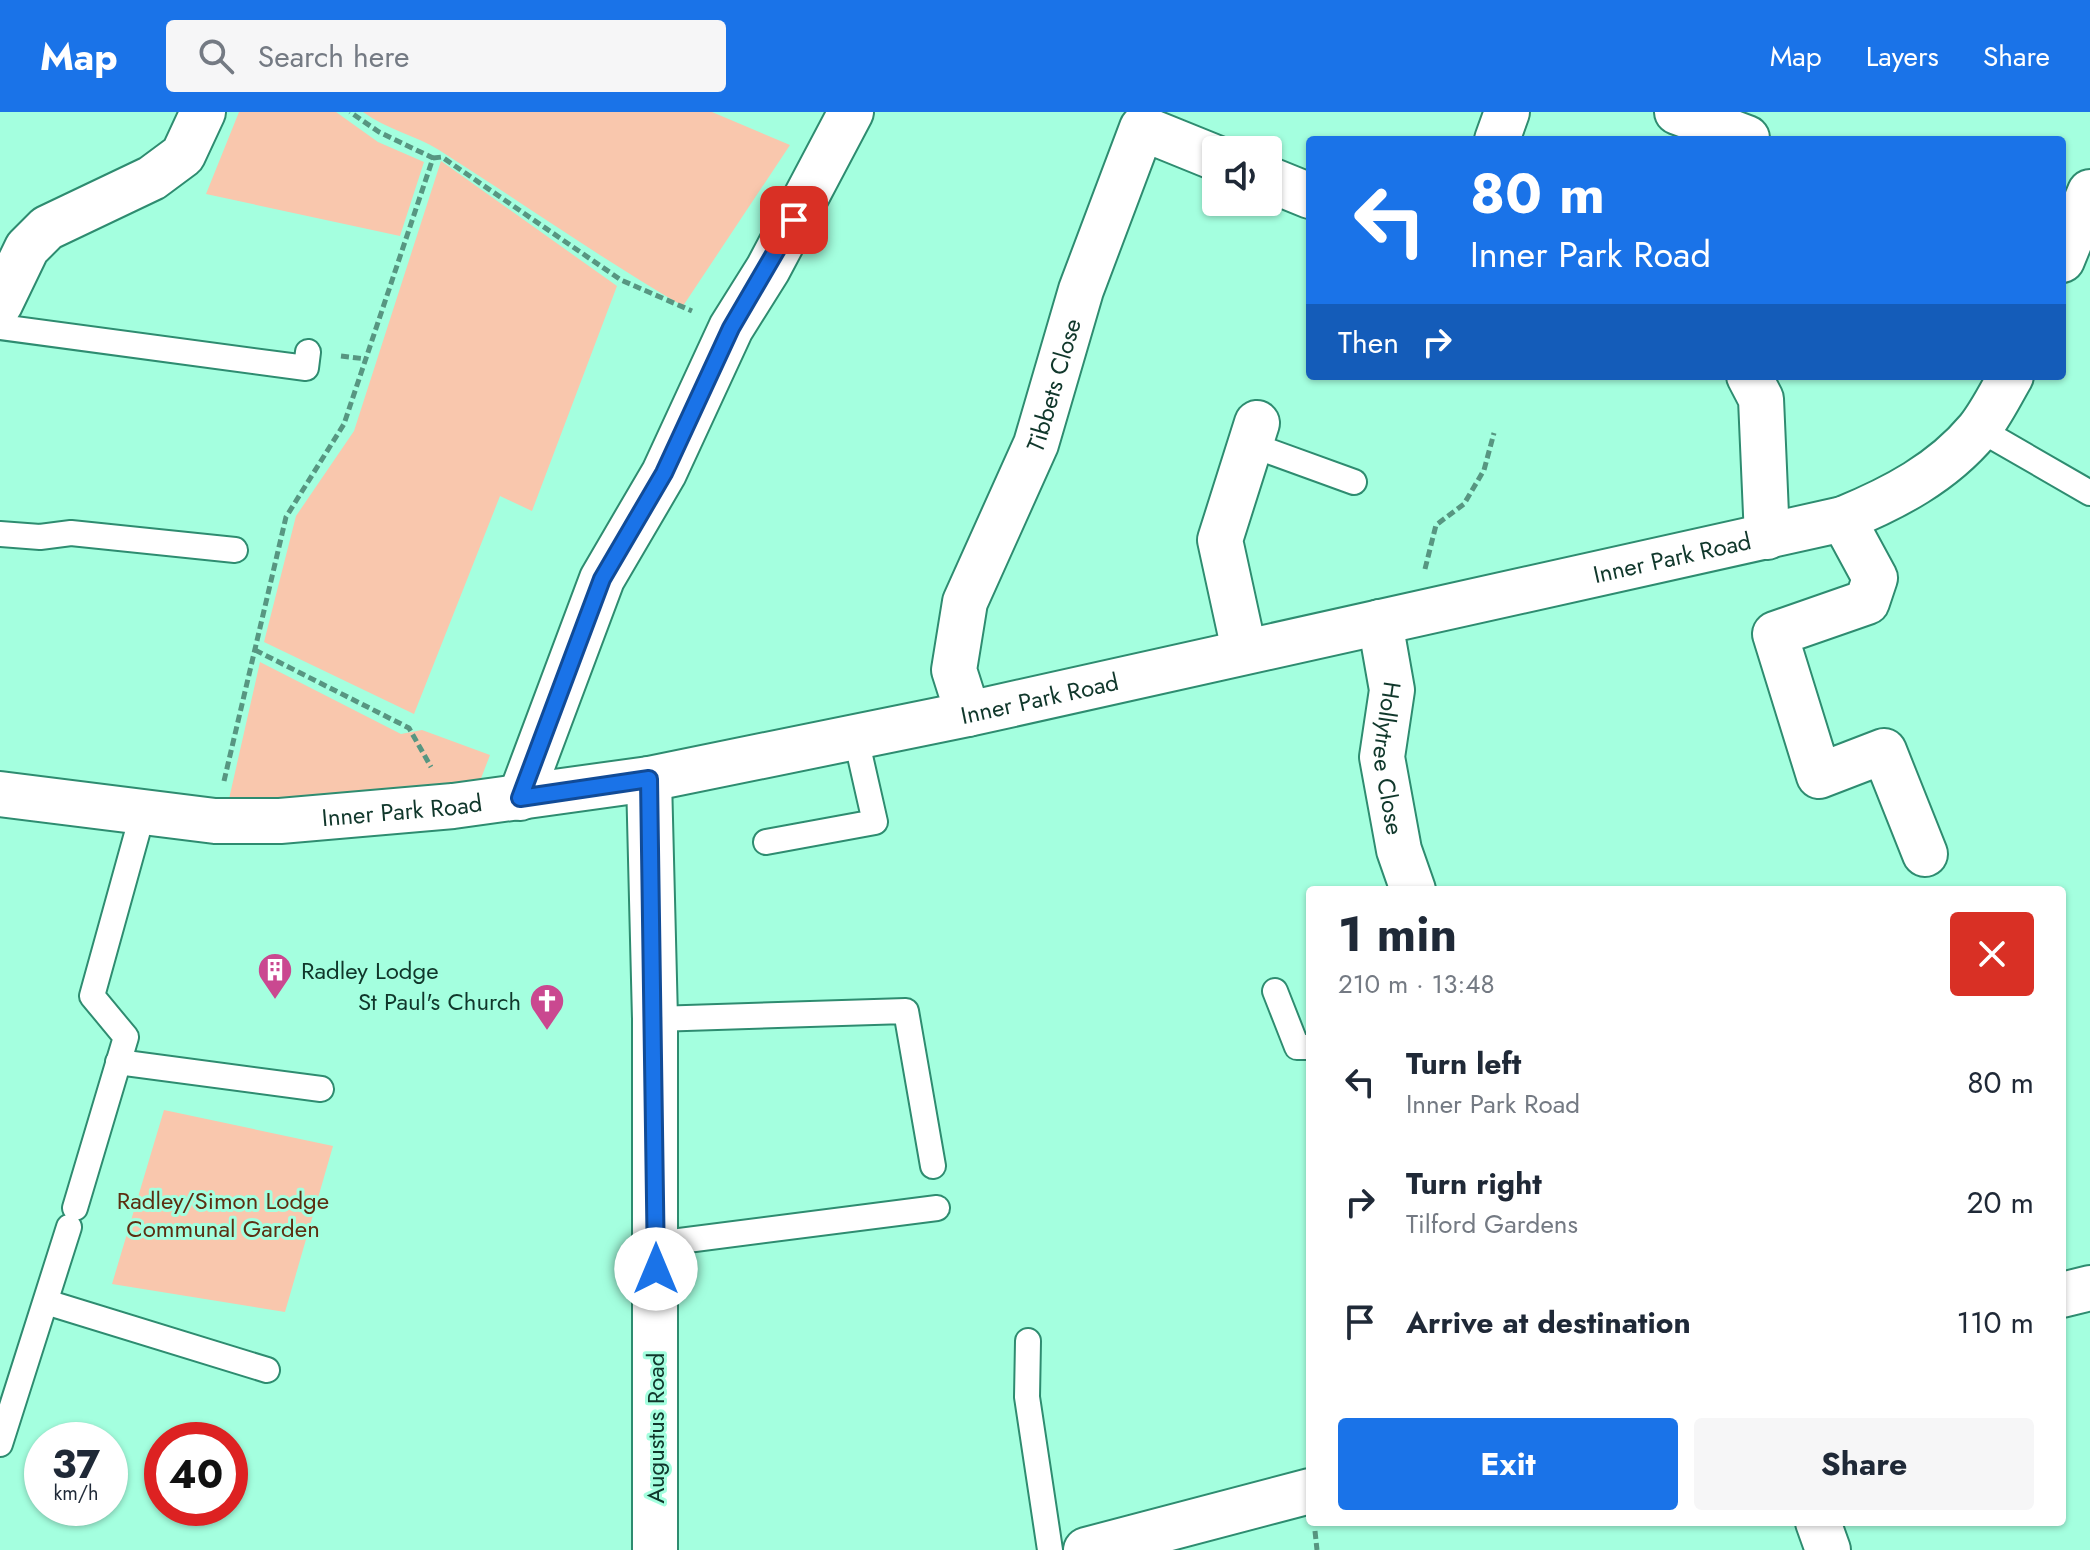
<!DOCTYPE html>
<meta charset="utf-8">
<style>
:root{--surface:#fff;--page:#f6f6f7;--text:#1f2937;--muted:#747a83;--accent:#1a73e8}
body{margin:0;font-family:Jost,sans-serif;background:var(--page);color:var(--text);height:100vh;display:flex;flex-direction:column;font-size:30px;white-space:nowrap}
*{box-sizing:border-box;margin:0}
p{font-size:26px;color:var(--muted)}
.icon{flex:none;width:44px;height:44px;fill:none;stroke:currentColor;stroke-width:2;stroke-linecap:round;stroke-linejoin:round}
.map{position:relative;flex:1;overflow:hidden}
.panel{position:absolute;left:1306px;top:774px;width:760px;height:640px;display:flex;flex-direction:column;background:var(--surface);border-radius:8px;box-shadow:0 2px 6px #0004}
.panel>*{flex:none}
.top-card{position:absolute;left:1306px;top:24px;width:760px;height:244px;border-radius:8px;box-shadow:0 2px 6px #0004;background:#1a73e8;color:#fff;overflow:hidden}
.controls{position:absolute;left:1202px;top:24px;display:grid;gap:16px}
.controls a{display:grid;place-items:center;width:80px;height:80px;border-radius:8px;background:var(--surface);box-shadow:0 2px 6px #0004;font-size:40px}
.speed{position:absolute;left:24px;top:1310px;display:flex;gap:16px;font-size:40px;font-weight:700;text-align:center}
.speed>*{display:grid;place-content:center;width:104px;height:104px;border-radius:50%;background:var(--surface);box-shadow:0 2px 6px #0004;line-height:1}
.speed small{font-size:20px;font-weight:400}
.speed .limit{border:12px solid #d22;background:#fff;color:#111}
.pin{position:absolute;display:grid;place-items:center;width:68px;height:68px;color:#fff;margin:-34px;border-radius:16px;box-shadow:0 4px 12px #0006}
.me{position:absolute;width:88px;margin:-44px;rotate:0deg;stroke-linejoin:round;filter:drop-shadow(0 0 6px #0008)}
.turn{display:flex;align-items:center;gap:28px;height:168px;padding:0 32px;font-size:36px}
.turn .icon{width:104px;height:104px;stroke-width:2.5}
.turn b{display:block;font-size:56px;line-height:68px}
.then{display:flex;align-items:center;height:76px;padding:0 32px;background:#0003;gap:16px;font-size:30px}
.round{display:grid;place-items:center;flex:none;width:84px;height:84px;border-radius:8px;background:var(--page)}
.overview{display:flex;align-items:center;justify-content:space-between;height:136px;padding:0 32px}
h1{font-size:48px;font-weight:700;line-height:60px}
.button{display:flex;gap:16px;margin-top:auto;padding:16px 32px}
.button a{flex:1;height:92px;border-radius:8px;background:var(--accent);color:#fff;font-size:32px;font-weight:700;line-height:92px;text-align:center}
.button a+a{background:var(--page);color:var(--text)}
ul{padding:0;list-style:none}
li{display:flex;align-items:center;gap:24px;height:120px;padding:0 32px}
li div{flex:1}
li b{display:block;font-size:30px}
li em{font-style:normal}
header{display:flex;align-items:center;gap:48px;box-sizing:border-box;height:112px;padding:0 40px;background:var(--accent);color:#fff}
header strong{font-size:38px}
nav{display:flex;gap:44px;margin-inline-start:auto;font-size:28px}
.search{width:560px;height:72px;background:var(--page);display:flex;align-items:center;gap:20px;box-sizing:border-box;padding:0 28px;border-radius:8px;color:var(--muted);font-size:30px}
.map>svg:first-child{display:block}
.green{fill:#f9c7ad}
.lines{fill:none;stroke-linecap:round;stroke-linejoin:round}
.service-casing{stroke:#2e8c70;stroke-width:28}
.minor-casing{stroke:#2e8c70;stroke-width:48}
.tertiary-casing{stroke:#2e8c70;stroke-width:48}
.path{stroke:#579681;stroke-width:5;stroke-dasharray:8 4;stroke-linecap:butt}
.service{stroke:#fff;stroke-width:24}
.minor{stroke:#fff;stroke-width:44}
.tertiary{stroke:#fff;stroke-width:44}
.route-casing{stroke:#114b97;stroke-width:20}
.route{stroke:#1a73e8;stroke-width:14}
.labels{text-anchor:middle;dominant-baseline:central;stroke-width:6;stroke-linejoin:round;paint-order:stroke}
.street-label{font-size:24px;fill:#10372b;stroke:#a4ffdf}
.poi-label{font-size:24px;fill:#10372b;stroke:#a4ffdf;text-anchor:start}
.park-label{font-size:24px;fill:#5c2e11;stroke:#a4ffdf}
</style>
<header>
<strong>Map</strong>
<div class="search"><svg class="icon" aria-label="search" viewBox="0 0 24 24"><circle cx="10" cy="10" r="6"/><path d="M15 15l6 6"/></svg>Search here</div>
<nav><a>Map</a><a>Layers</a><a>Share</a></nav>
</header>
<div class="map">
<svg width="2090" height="1438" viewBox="0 0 2090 1438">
<rect width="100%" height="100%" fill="#a4ffdf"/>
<g class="green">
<path d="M239 0H336L378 30 424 50 400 124 206 82Z"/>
<path d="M363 0H712L790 33 683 194C600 146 521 90 439 38 415 23 388 18 363 0Z"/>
<path d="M441 49 617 174 532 399 500 384 414 602 264 530 296 404 354 319Z"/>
<path d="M260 550 401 622 422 618 490 643 480 669 296 687H229Z"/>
<path d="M164 998 333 1034 285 1200 112 1172Z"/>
</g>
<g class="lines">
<defs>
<g id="service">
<path d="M0 215 306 256 308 240"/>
<path d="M1979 317 2090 381"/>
<path d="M1249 332 1354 370"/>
<path d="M0 422 40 425 71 421 235 438"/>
<path d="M766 730 875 710 855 622"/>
<path d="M1275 879 1297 935H1310"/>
<path d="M655 907 906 899 933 1054"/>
<path d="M118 950 321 977"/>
<path d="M75 1096 126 925 92 884 143 700"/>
<path d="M656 1132 937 1096"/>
<path d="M46 1190 267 1258"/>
<path d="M1028 1229 1027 1285 1050 1438"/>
<path d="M0 1332 69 1115"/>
</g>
<g id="minor">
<path d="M1677 0 1747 26"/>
<path d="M1497 28 1507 0"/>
<path d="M1268 67 1310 84"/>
<path d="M0 192 27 136 47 116 152 66 183 43 203 0"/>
<path d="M1749 264 1761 287 1767 425"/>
<path d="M1843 407 1875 466 1867 490 1775 522 1819 664 1884 639 1925 742"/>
<path id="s1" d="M1380 510 1392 578 1382 645 1399 738 1413 778"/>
<path d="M1244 538 1220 428 1257 311"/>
<path id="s2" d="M968 602 954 558 965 490 1036 332 1081 178 1142 16 1216 46"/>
<path d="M520 686 602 467 664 361 731 216 768 157 851 0"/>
<path d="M2062 1183 2090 1176"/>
<path d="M1818 1410 1828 1438"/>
<path d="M1086 1438 1310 1379"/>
</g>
<g id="tertiary">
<path d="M2062 148 2090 80"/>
<path d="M649 667 655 907V1438"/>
<path id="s3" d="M0 682 215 709H280L453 694 649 667 968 602 1843 407C1894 386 1942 361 1978 318 1991 302 2001 281 2011 264"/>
</g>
</defs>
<use href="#service" class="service-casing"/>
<use href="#minor" class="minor-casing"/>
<use href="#tertiary" class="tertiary-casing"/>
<g class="path">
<path d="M433 46 442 45 621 168 692 199"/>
<path d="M341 244 366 247"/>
<path d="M1425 457 1436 413 1464 392 1484 358 1494 321"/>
<path d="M255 538 409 616 431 655"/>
<path d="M224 669 286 405 344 312 433 46 379 20 350 0"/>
<path d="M1315 1419 1317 1438"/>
</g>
<use href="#service" class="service"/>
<use href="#minor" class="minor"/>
<use href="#tertiary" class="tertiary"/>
</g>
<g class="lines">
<defs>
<path id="route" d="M656 1157 649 667 520 686 602 467 664 361 731 216 794 108"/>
</defs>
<use href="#route" class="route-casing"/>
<use href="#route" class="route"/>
</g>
<defs>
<symbol id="building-pin" viewBox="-11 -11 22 30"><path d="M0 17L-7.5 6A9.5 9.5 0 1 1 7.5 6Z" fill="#ca4890" stroke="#a4ffdf"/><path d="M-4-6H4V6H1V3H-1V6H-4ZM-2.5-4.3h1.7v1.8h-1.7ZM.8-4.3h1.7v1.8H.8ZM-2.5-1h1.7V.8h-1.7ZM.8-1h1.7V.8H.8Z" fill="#fff"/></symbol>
<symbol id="church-pin" viewBox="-11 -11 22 30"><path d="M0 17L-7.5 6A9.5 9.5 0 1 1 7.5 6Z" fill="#ca4890" stroke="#a4ffdf"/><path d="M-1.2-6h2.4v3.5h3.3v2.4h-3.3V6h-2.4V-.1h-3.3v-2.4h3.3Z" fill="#fff"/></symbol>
</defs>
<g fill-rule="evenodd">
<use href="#building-pin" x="255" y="838" width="40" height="54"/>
<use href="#church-pin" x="527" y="869" width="40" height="54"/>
</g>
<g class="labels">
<g class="street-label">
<text stroke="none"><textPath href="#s2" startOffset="350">Tibbets Close</textPath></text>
<text stroke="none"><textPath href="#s3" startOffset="1700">Inner Park Road</textPath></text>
<text stroke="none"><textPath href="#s3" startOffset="1052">Inner Park Road</textPath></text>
<text stroke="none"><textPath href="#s1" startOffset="138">Hollytree Close</textPath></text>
<text stroke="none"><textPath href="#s3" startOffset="404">Inner Park Road</textPath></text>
<text transform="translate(655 1316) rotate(-90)">Augustus Road</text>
</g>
<g class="poi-label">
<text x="301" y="858">Radley Lodge</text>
<text x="521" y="889" text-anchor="end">St Paul's Church</text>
</g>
<g class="park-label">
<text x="223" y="1088">Radley/Simon Lodge<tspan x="223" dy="28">Communal Garden</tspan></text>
</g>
</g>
</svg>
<div class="controls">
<a><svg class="icon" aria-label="sound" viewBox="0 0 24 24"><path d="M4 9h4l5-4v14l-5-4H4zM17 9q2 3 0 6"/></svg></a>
</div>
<div class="speed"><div>37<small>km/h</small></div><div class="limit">40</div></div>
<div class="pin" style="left:794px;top:108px;background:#d93025"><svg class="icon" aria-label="arrive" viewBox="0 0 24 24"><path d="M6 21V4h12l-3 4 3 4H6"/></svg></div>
<svg class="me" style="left:656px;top:1157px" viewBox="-20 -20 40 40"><circle r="19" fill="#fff"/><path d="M0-13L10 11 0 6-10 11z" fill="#1a73e8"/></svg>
<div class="top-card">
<div class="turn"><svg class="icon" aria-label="left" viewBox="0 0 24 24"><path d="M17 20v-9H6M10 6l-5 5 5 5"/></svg><div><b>80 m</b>Inner Park Road</div></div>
<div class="then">Then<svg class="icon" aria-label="right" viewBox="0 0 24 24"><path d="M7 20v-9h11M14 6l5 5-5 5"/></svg></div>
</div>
<section class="panel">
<div class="overview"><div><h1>1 min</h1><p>210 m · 13:48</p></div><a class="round" style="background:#d93025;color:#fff"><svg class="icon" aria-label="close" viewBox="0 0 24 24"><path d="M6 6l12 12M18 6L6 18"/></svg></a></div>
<ul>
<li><svg class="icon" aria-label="left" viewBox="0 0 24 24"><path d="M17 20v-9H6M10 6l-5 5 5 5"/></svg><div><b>Turn left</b><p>Inner Park Road</p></div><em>80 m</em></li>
<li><svg class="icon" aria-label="right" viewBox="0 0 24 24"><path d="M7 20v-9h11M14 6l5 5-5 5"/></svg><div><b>Turn right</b><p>Tilford Gardens</p></div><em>20 m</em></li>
<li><svg class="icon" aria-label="arrive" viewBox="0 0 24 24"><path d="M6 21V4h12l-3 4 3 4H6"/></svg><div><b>Arrive at destination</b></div><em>110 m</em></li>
</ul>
<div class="button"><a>Exit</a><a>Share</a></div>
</section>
</div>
